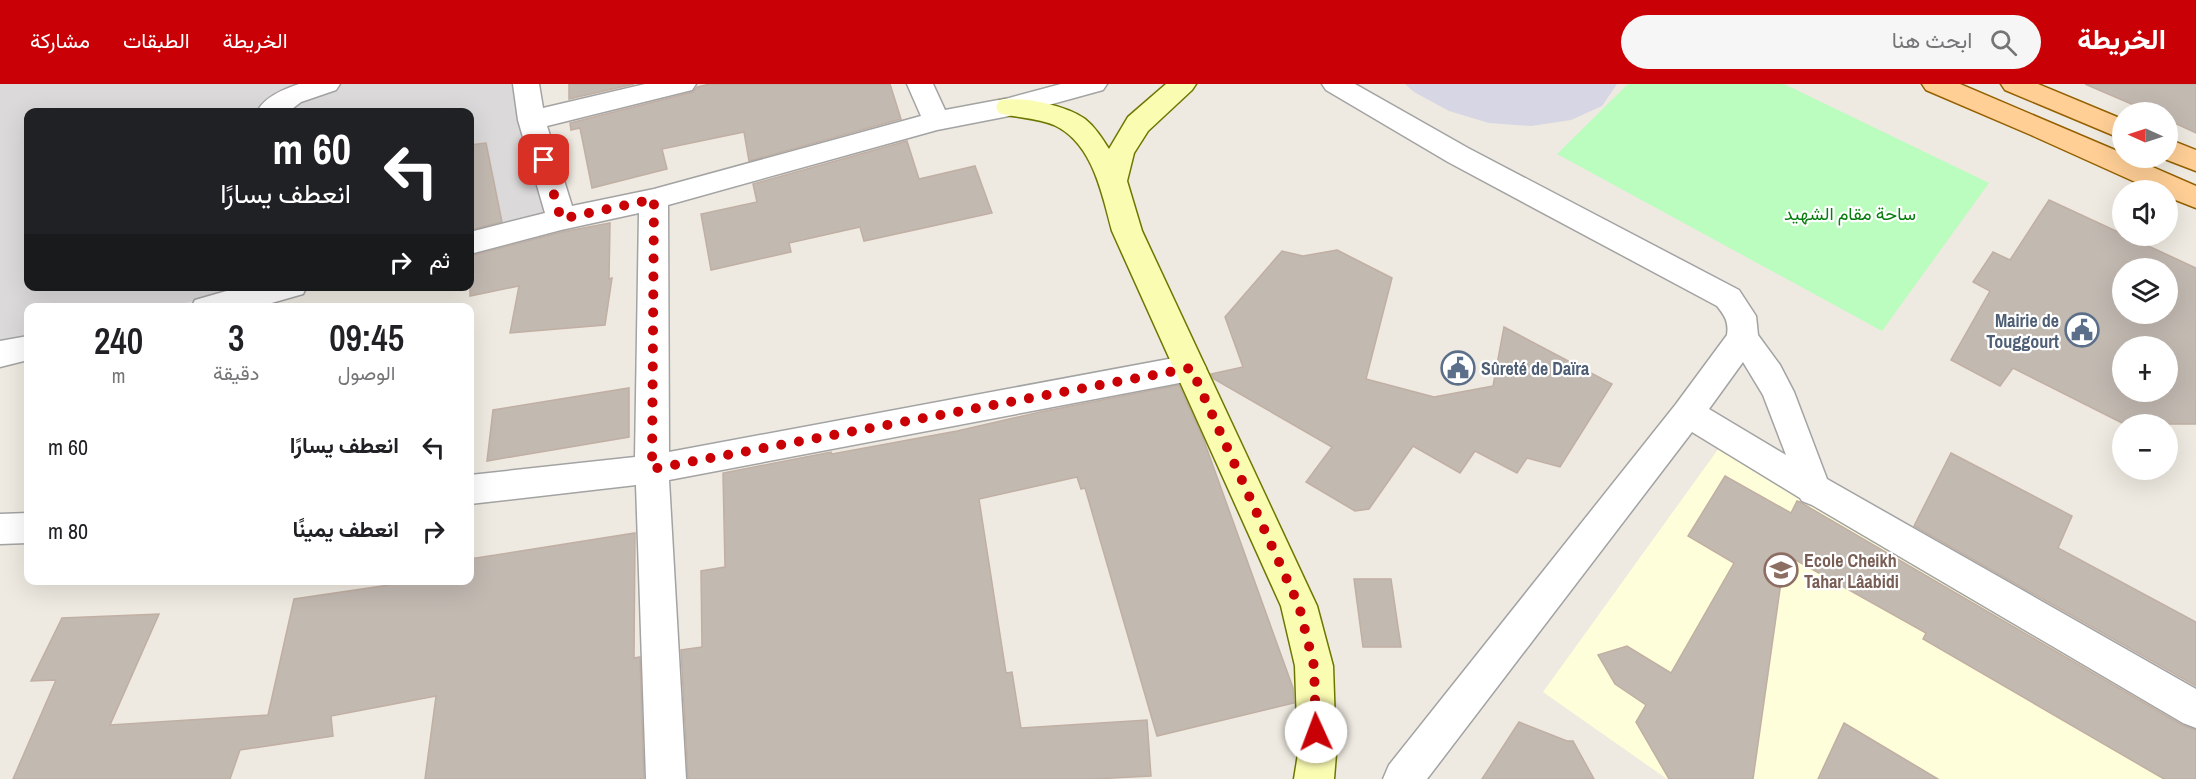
<!DOCTYPE html>
<html lang="ar">
<meta charset="utf-8">
<style>
:root{--surface:#fff;--page:#f6f6f6;--text:#202124;--muted:#757577;--accent:#c90005}
body{margin:0;font-family:"Archivo Narrow",Vazirmatn,sans-serif;background:var(--page);color:var(--text);direction:rtl;height:100vh;display:flex;flex-direction:column;font-size:22px;white-space:nowrap}
*{box-sizing:border-box;margin:0}
p{font-size:20px;color:var(--muted)}
.icon{flex:none;width:33px;height:33px;fill:none;stroke:currentColor;stroke-width:2;stroke-linecap:round;stroke-linejoin:round}
.map{position:relative;flex:1;overflow:hidden;direction:ltr}
.sheet{position:absolute;left:24px;top:219px;width:450px;height:282px;display:flex;flex-direction:column;background:var(--surface);border-radius:12px;box-shadow:0 6px 24px #0002;direction:rtl}
.sheet>*{flex:none}
.top-card{position:absolute;left:24px;top:24px;width:450px;height:183px;border-radius:12px;box-shadow:0 6px 24px #0002;direction:rtl;background:#202124;color:#fff;overflow:hidden}
.needle{width:39px;rotate:273deg}
.tools{position:absolute;left:2112px;top:18px;display:grid;gap:12px}
.tools a{display:grid;place-items:center;width:66px;height:66px;border-radius:50%;background:var(--surface);box-shadow:0 6px 24px #0002;font-size:30px}
.pin{position:absolute;display:grid;place-items:center;width:51px;height:51px;color:#fff;margin:-26px;border-radius:12px;box-shadow:0 3px 9px #0006}
.me{position:absolute;width:66px;margin:-33px;rotate:358deg;stroke-linejoin:round;filter:drop-shadow(0 0 4px #0008)}
.turn{display:flex;align-items:center;gap:21px;height:126px;padding:0 24px;font-size:27px}
.turn .icon{width:78px;height:78px;stroke-width:2.5}
.turn b{display:block;font-size:42px;line-height:51px}
.then{display:flex;align-items:center;height:57px;padding:0 24px;background:#0003;gap:12px;font-size:22px}
.eta{display:flex;justify-content:space-evenly;align-items:center;height:102px;text-align:center}
.eta b{font-size:36px;font-weight:600;line-height:42px}
ul{padding:0;list-style:none}
li{display:flex;align-items:center;gap:18px;height:84px;padding:0 24px}
li div{flex:1}
li b{display:block;font-size:22px}
li em{font-style:normal}
header{display:flex;align-items:center;gap:36px;box-sizing:border-box;height:84px;padding:0 30px;background:var(--accent);color:#fff}
header strong{font-size:28px}
nav{display:flex;gap:33px;margin-inline-start:auto;font-size:21px}
.search{width:420px;height:54px;background:var(--page);display:flex;align-items:center;gap:15px;box-sizing:border-box;padding:0 21px;border-radius:33px;color:var(--muted);font-size:22px}
.map>svg:first-child{display:block}
.residential{fill:#dbd9d9}
.education{fill:#fffeda}
.park{fill:#bbfcbf}
.plaza{fill:#d6d6e4}
.building{fill:#c2b9b1;stroke:#c1afa3;stroke-width:1.5;fill-rule:evenodd}
.lines{fill:none;stroke-linecap:round;stroke-linejoin:round}
.minor-casing{stroke:#a3a3a3;stroke-width:3}
.secondary-casing{stroke:#6d7700;stroke-width:3}
.primary-casing{stroke:#956000;stroke-width:3}
.minor{fill:#fff;fill-rule:evenodd}
.secondary{fill:#fafcb2;fill-rule:evenodd}
.primary{fill:#ffcf96;fill-rule:evenodd}
.route{stroke:#c90005;stroke-width:10;stroke-dasharray:0 18}
.labels{text-anchor:middle;dominant-baseline:central;stroke-width:4.5;stroke-linejoin:round;paint-order:stroke}
.park-label{font-size:18px;fill:#067e0d;stroke:#fff}
.service-label{font-size:18px;font-weight:bold;fill:#4e5e75;stroke:#fff;text-anchor:end}
.education-label{font-size:18px;font-weight:bold;fill:#785e54;stroke:#fff;text-anchor:start}
</style>
<header>
<strong>الخريطة</strong>
<div class="search"><svg class="icon" aria-label="search" viewBox="0 0 24 24"><circle cx="10" cy="10" r="6"/><path d="M15 15l6 6"/></svg>ابحث هنا</div>
<nav><a>الخريطة</a><a>الطبقات</a><a>مشاركة</a></nav>
</header>
<div class="map">
<svg width="2196" height="695" viewBox="0 0 2196 695">
<rect width="100%" height="100%" fill="#eeeae1"/>
<path class="residential" d="M0 0H530L555 137 470 156V28H28V202L260 203 165 223 28 224V254L0 260Z"/>
<path class="education" d="M1719 364 2196 637V695H1667L1543 608Z"/>
<path class="park" d="M1628 0H1784L1989 99 1882 247 1557 70Z"/>
<path class="plaza" d="M1405 0H1617L1602 22 1571 36 1531 42 1489 39 1449 27 1414 8Z"/>
<g class="building">
<path d="M569 0H634L569 15Z"/>
<path d="M710 0H890L901 35 749 77 744 48 662 65 667 85 592 104 580 44 571 46 570 39 693 8 697 3Z"/>
<path d="M2085 0H2196V49L2168 36V28H2150Z"/>
<path d="M907 57 919 95 975 82 992 129 864 157 860 143 789 159 791 168 711 186 701 130 757 118 753 100Z"/>
<path d="M486 59 502 138 470 146V61Z"/>
<path d="M2049 116 2196 184V340H2124L2013 284 2000 302 1951 276 1990 207 1973 198 1993 168 2010 176ZM2122 184H2168V230H2122ZM2122 262H2168V308H2122Z"/>
<path d="M610 139 609 195 612 194 605 241 510 249 519 202 470 212V172L562 148Z"/>
<path d="M1337 166 1392 194 1366 295 1434 313 1493 302 1504 243 1612 300 1560 383 1527 374 1517 389 1475 367 1460 389 1413 362 1369 425 1355 427 1306 398 1332 363 1214 295 1211 290 1243 283 1225 233 1282 167 1303 172Z"/>
<path d="M1179 301 1203 354 1293 604 1294 619 1157 652 1085 404 1081 405 1077 393 979 415 1006 589 1012 588 1021 644 1147 636 1151 692 1093 695H688L681 566 702 563 701 487 725 483 723 389 831 368 832 370 957 347 1040 328Z"/>
<path d="M629 304V353L487 377 493 326Z"/>
<path d="M1951 369 2072 432 2058 464 2196 538V602L1914 442Z"/>
<path d="M1725 392 1791 429 1797 417 1800 418 2182 641 2196 646V695H2164L1923 555 1926 549 1785 470 1753 695H1669L1636 638 1646 621 1615 600 1598 571 1627 562 1671 589 1734 479 1688 452Z"/>
<path d="M635 449 634 574 640 573 644 695H425L436 612 331 632 333 652 240 666 230 695H13L56 596 31 597 62 534 159 530 110 641 268 631 294 515 389 501V496H470V475Z"/>
<path d="M1354 495H1391L1401 563H1363Z"/>
<path d="M1519 638 1567 657H1573L1594 695H1482Z"/>
<path d="M1844 639 1938 695H1818Z"/>
</g>
<g class="lines">
<defs>
<g id="minor">
<path d="M299 0H340L336 6 301 18 288 28H257C264 13 284 5 299 0Z"/>
<path d="M513 0H539L543 24 645 0H696L692 6 547 42 572 122 654 105 921 32 907 0H933L945 26 1009 14 1061 0H1107L1103 6 1009 32 937 46 668 121 669 368 1190 271 1201 275 1206 284 1201 293 1190 297 669 396 686 695H646L636 401 470 420V391L635 373 639 129 561 146 470 170V148L545 129 518 36Z"/>
<path d="M1322 0H1355L1468 64 1739 206 1756 232 1758 251 1780 281 1794 308 1827 395 2196 605V644L2183 639 1812 421 1802 417 1800 414 1692 348 1427 695H1383L1389 681 1676 320 1727 251C1729 238 1725 232 1717 222L1448 78 1326 6ZM1743 278 1763 311 1786 371 1709 325Z"/>
<path d="M244 202H307L303 210 254 224H191L195 216Z"/>
<path d="M28 252V276L0 283V257Z"/>
<path d="M28 429V459L0 460V430Z"/>
</g>
<path id="secondary" d="M1166 0H1196L1192 6 1148 47 1134 69 1127 97 1142 147 1317 522 1333 582 1336 670 1334 695H1294L1298 670 1295 582 1281 522 1112 147C1102 110 1093 59 1054 41 1037 34 1017 34 999 29L996 23 999 17C1021 11 1067 22 1085 35 1095 43 1102 54 1109 65L1128 33Z"/>
<g id="primary">
<path d="M1922 0H1960L2122 69V74H2132L2196 102V124L2168 113V106H2153L2031 51 1926 6Z"/>
<path d="M2001 0H2038L2122 35V55L2005 6Z"/>
<path d="M2168 55 2196 66V87L2162 74H2168Z"/>
</g>
</defs>
<use href="#minor" class="minor-casing"/>
<use href="#secondary" class="secondary-casing"/>
<use href="#primary" class="primary-casing"/>
<use href="#minor" class="minor"/>
<use href="#secondary" class="secondary"/>
<use href="#primary" class="primary"/>
</g>
<g class="lines">
<path class="route" d="M544 76 561 135 654 115 652 385 1191 284 1299 522 1314 582 1316 648"/>
</g>
<defs>
<symbol id="civic-ring" viewBox="-11 -11 22 22"><circle r="9.5" fill="#fff" stroke="#5c6f8a" stroke-width="1.5"/><path d="M-.6-6.5H3V-4.5H.6V-3L4-1V1h2V6H-6V1h2V-1L-.6-3ZM-1.2 2.5V6h2.4V2.5Z" fill="#5c6f8a"/></symbol>
<symbol id="school-ring" viewBox="-11 -11 22 22"><circle r="9.5" fill="#fff" stroke="#8d6e63" stroke-width="1.5"/><path d="M0-5L7-2L0 1L-7-2ZM-4 1L0 2.5L4 1V4Q0 6-4 4Z" fill="#8d6e63"/></symbol>
</defs>
<g fill-rule="evenodd">
<use href="#civic-ring" x="2063" y="227" width="38" height="38"/>
<use href="#civic-ring" x="1439" y="265" width="38" height="38"/>
<use href="#school-ring" x="1762" y="467" width="38" height="38"/>
</g>
<g class="labels">
<g class="park-label">
<text x="1850" y="129">ساحة مقام الشهيد</text>
</g>
<g class="service-label">
<text x="2059" y="236">Mairie de<tspan x="2059" dy="21">Touggourt</tspan></text>
<text x="1481" y="284" text-anchor="start">Sûreté de Daïra</text>
</g>
<g class="education-label">
<text x="1804" y="476">Ecole Cheikh<tspan x="1804" dy="21">Tahar Lâabidi</tspan></text>
</g>
</g>
</svg>
<div class="tools">
<a><svg class="needle" viewBox="-14 -14 28 28"><path d="M0-13l5 13h-10z" fill="#e53935"/><path d="M0 13l5-13h-10z" fill="#757577"/></svg></a>
<a><svg class="icon" aria-label="sound" viewBox="0 0 24 24"><path d="M4 9h4l5-4v14l-5-4H4zM17 9q2 3 0 6"/></svg></a>
<a><svg class="icon" aria-label="layers" viewBox="0 0 24 24"><path d="M12 4l9 5-9 5-9-5zM3 14l9 5 9-5"/></svg></a>
<a>+</a>
<a>−</a>
</div>
<div class="pin" style="left:544px;top:76px;background:#d93025"><svg class="icon" aria-label="arrive" viewBox="0 0 24 24"><path d="M6 21V4h12l-3 4 3 4H6"/></svg></div>
<svg class="me" style="left:1316px;top:648px" viewBox="-20 -20 40 40"><circle r="19" fill="#fff"/><path d="M0-13L10 11 0 6-10 11z" fill="#c90005"/></svg>
<div class="top-card">
<div class="turn"><svg class="icon" aria-label="left" viewBox="0 0 24 24"><path d="M17 20v-9H6M10 6l-5 5 5 5"/></svg><div><b>60 m</b>انعطف يسارًا</div></div>
<div class="then">ثم<svg class="icon" aria-label="right" viewBox="0 0 24 24"><path d="M7 20v-9h11M14 6l5 5-5 5"/></svg></div>
</div>
<section class="sheet">
<div class="eta">
<div><b>09:45</b><p>الوصول</p></div>
<div><b>3</b><p>دقيقة</p></div>
<div><b>240</b><p>m</p></div>
</div>
<ul>
<li><svg class="icon" aria-label="left" viewBox="0 0 24 24"><path d="M17 20v-9H6M10 6l-5 5 5 5"/></svg><div><b>انعطف يسارًا</b></div><em>60 m</em></li>
<li><svg class="icon" aria-label="right" viewBox="0 0 24 24"><path d="M7 20v-9h11M14 6l5 5-5 5"/></svg><div><b>انعطف يمينًا</b></div><em>80 m</em></li>
</ul>
</section>
</div>
